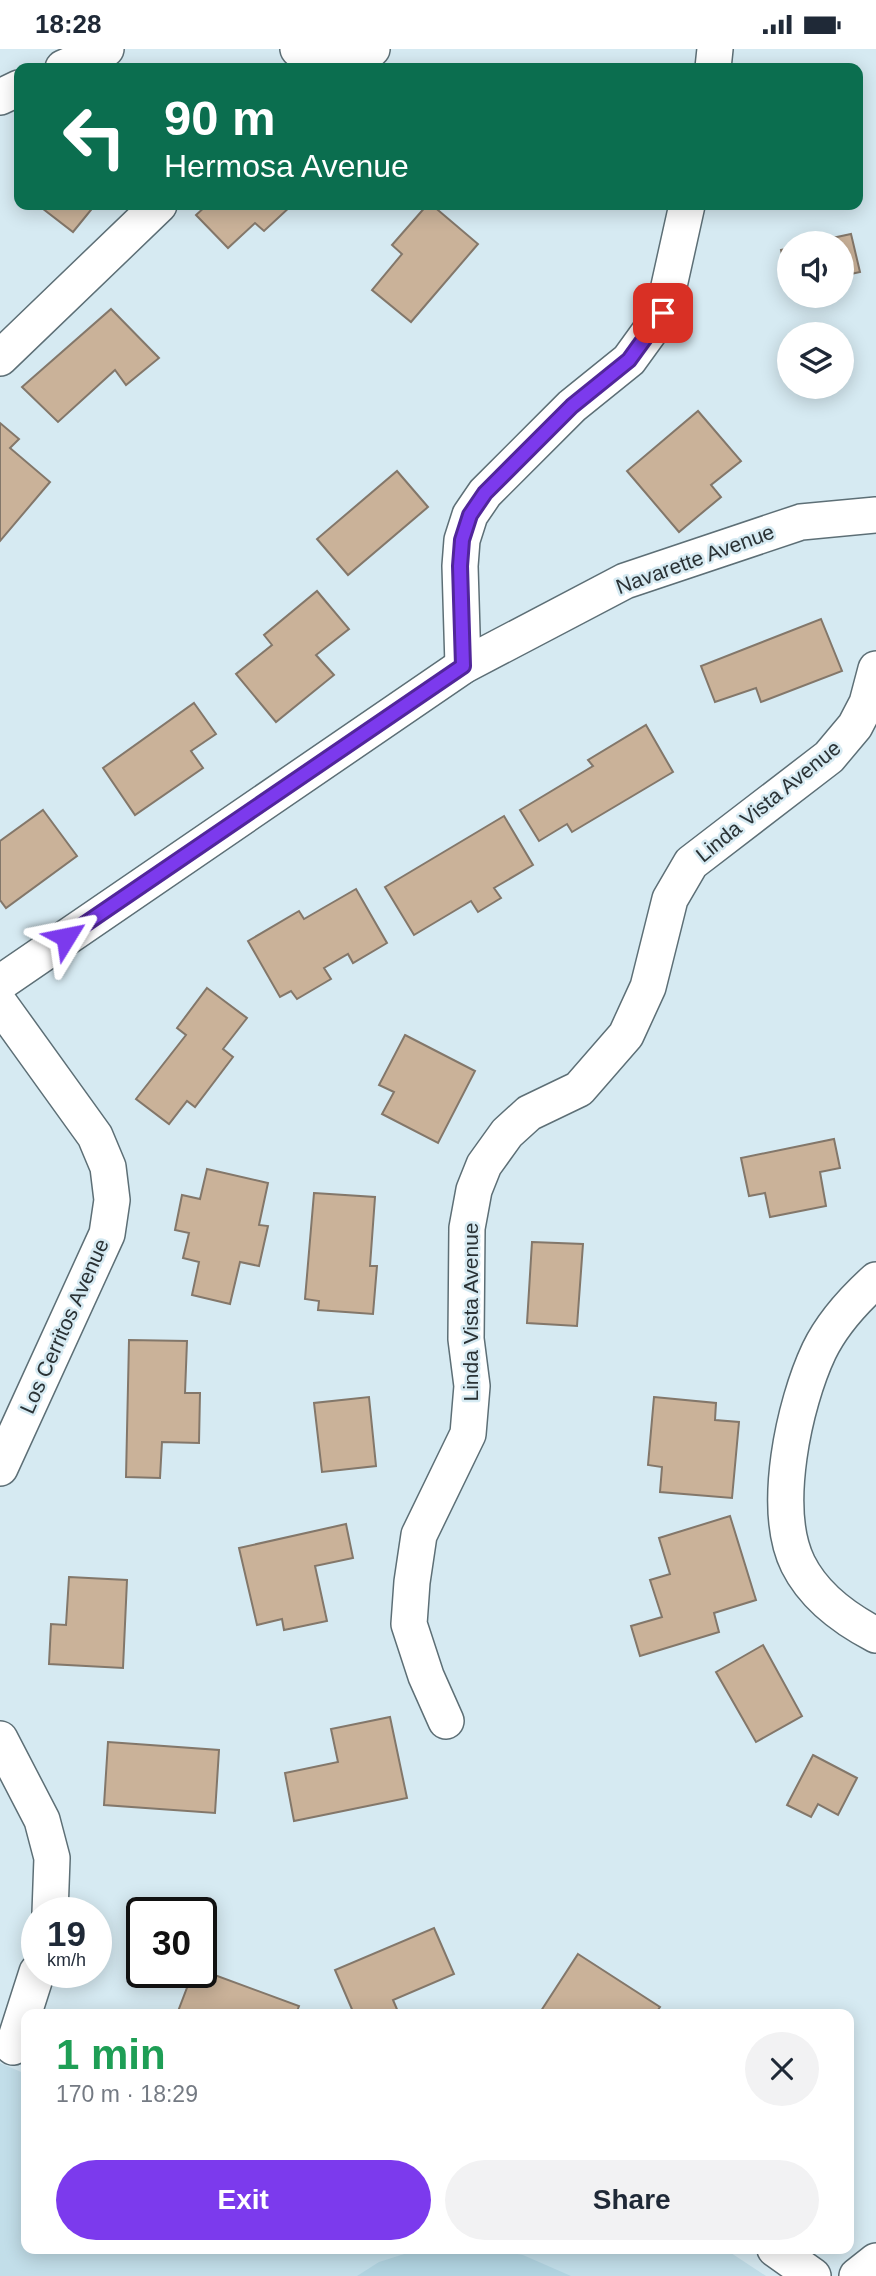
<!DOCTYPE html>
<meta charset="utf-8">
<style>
:root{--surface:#fff;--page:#f2f2f3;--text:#1f2937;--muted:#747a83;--accent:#7c3aed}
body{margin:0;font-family:Helvetica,sans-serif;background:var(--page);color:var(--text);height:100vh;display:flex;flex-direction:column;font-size:26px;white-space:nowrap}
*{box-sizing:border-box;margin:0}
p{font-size:23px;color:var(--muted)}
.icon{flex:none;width:38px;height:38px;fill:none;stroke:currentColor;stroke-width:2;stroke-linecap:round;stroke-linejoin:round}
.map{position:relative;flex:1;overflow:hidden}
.drawer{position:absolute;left:21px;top:1960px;width:833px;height:245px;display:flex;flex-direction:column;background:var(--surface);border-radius:14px;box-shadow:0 4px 18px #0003}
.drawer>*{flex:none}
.top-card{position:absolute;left:14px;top:14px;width:849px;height:147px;border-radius:14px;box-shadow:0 4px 18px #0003;background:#0b6e4f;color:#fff;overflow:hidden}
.controls{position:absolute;left:777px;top:182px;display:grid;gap:14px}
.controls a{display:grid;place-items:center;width:77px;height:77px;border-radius:50%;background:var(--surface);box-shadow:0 4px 18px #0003;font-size:35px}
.speed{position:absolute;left:21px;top:1848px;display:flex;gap:14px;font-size:35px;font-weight:700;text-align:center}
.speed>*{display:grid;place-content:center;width:91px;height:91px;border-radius:50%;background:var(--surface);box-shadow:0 4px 18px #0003;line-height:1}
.speed small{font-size:18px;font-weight:400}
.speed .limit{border:4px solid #111;border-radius:10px;background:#fff;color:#111}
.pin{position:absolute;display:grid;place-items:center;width:60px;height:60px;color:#fff;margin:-30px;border-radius:14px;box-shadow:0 4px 10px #0006}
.me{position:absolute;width:77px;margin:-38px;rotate:55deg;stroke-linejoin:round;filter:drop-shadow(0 0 5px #0008)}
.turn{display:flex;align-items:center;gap:24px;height:147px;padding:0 35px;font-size:32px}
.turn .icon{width:91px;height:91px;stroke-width:2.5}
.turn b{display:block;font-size:49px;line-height:60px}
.round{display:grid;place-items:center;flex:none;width:74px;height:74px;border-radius:37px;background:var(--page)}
.head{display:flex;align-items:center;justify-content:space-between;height:119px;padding:0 35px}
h1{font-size:42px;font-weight:600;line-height:52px;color:#1e9e55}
.button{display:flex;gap:14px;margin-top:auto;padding:14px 35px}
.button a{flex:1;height:80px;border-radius:42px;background:var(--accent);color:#fff;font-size:28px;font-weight:600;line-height:80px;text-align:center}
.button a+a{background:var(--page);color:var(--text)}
.status{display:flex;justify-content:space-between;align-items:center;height:49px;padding:0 35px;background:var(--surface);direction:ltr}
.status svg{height:19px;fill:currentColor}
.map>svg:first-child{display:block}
.built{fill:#c2dee9}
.green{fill:#b1d4e1}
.building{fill:#cab299;stroke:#83776a;stroke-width:2}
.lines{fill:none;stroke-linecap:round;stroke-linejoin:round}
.minor-casing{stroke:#5d6f76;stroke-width:38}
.minor{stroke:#fff;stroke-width:35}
.route-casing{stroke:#51269a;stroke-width:18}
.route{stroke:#7c3aed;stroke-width:12}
.labels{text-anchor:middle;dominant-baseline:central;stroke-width:5;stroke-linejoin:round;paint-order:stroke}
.street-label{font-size:21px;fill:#2a3235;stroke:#d6eaf2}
</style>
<div class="status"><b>18:28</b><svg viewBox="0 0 49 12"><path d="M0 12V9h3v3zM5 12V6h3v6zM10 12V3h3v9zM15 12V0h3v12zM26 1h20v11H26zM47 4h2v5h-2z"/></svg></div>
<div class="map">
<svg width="876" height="2227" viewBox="0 0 876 2227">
<rect width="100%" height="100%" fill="#d6eaf2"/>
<path class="built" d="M0 2014 26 2025V2200H725L766 2227H0Z"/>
<path class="green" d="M420 2200H489L523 2206 571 2227H357L379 2213Z"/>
<g class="building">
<path d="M38 156H95L73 183Z"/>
<path d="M207 156H292L264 182 255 174 228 199 196 166Z"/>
<path d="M427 156H432L478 195 411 273 372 241 402 205 392 196Z"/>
<path d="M851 185 860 223 842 227V194H809Z"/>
<path d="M789 199V238L781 201Z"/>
<path d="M111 260 159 309 126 336 115 321 58 373 22 338Z"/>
<path d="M698 362 741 412 711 436 721 448 679 483 627 422Z"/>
<path d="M0 374 19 390 10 399 50 433 0 492Z"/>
<path d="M397 422 428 458 348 526 317 490Z"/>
<path d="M317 542 349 580 316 606 334 626 276 673 236 625 272 596 264 586Z"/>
<path d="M821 570 842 622 761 653 756 639 715 653 701 617Z"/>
<path d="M194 654 216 685 191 702 203 719 135 766 103 719Z"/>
<path d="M646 676 673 723 572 783 567 775 539 792 520 761 593 717 588 711Z"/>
<path d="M43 761 77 807 6 859 0 851V792Z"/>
<path d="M504 767 533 816 494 839 501 849 478 863 471 852 414 886 385 838Z"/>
<path d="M356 840 387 894 353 914 348 905 324 919 331 930 297 950 291 942 280 948 248 892 299 862 304 870Z"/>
<path d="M207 939 247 969 223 1000 233 1008 195 1058 187 1052 169 1075 136 1050 186 986 177 979Z"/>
<path d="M405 986 475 1022 438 1094 382 1065 394 1043 379 1036Z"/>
<path d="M834 1090 840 1119 820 1123 826 1157 770 1168 765 1144 749 1147 741 1109Z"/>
<path d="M207 1120 268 1134 259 1176 268 1177 259 1217 240 1213 230 1255 192 1246 199 1213 183 1209 189 1184 175 1181 182 1146 200 1150Z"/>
<path d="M314 1144 375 1148 370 1217H377L373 1265 318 1261 319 1252 305 1250Z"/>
<path d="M532 1193 583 1195 577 1277 527 1274Z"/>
<path d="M129 1291 187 1292 185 1344H200L199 1394 162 1393 160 1429 126 1428Z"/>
<path d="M369 1348 376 1417 322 1423 314 1354Z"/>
<path d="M654 1348 716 1354 715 1371 739 1373 732 1449 660 1443 662 1418 648 1416Z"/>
<path d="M730 1467 756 1551 714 1564 719 1583 640 1607 631 1577 662 1568 650 1531 670 1525 659 1489Z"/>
<path d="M346 1475 353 1509 315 1517 327 1572 284 1581 282 1570 257 1576 239 1499Z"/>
<path d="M69 1528 127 1531 123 1619 49 1615 51 1575 66 1576Z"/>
<path d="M763 1596 802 1667 756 1693 716 1623Z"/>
<path d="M390 1668 407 1749 294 1772 285 1724 338 1713 331 1680Z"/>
<path d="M108 1693 219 1701 215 1764 104 1756Z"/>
<path d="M813 1706 857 1729 838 1766 818 1755 811 1768 787 1756Z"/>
<path d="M434 1879 454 1925 393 1951 399 1965H354L335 1921Z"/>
<path d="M578 1905 660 1958 655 1965H539Z"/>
<path d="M201 1921 299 1957 296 1965H177L193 1923H201Z"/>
</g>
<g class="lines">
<defs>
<g id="minor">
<path d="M298 0 336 10 372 0"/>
<path d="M63 19 106 0"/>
<path d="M713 19 715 0"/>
<path d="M0 48 19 39"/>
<path d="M0 309 159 156"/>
<path d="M463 617 460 517 462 491 470 466 485 444 572 357 629 311 663 264 687 156"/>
<path d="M0 934 463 617 625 532 801 473 876 466"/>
<path d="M0 955 95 1087 108 1118 112 1151 107 1185 0 1419"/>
<path d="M876 1231C855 1250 832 1275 819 1302 794 1355 771 1460 798 1515 814 1547 845 1570 876 1586"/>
<path d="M446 1672 426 1627 409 1575 412 1533 419 1486 468 1385 472 1337 466 1290 467 1179 474 1141 484 1116 507 1084 529 1064 579 1040 626 986 648 938 670 850 691 814 829 708 855 677 867 654 876 620"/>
<path d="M0 1690 42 1771 52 1809 50 1864"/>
<path d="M13 1998 37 1923"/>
<path d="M775 2200 813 2227"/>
<path d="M857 2227 876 2212"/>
</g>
</defs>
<use href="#minor" class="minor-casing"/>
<use href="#minor" class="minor"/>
</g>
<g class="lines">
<defs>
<path id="route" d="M66 888 463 617 460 517 462 491 470 466 485 444 572 357 629 311 663 264"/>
</defs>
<use href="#route" class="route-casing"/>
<use href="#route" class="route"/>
</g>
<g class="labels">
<g class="street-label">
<text transform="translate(695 510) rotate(-20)">Navarette Avenue</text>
<text transform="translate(768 752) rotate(-39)">Linda Vista Avenue</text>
<text transform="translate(470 1263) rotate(-90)">Linda Vista Avenue</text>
<text transform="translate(64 1277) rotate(-66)">Los Cerritos Avenue</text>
</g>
</g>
</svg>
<div class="controls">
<a><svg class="icon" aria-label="sound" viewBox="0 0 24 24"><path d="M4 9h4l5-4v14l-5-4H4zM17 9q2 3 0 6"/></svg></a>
<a><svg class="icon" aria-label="layers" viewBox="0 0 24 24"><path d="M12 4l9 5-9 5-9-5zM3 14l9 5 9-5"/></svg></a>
</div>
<div class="speed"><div>19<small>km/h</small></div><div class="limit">30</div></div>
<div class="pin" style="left:663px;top:264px;background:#d93025"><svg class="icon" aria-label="arrive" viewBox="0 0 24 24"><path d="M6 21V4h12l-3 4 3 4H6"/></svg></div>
<svg class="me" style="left:66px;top:888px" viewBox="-20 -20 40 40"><path d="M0-17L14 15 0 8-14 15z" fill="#7c3aed" stroke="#fff" stroke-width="4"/></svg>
<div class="top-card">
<div class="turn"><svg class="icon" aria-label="left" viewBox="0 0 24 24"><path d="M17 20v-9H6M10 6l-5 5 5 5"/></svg><div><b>90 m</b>Hermosa Avenue</div></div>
</div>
<section class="drawer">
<div class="head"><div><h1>1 min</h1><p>170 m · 18:29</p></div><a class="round"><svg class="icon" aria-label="close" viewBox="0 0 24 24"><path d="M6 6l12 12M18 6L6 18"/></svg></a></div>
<div class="button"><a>Exit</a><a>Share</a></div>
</section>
</div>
